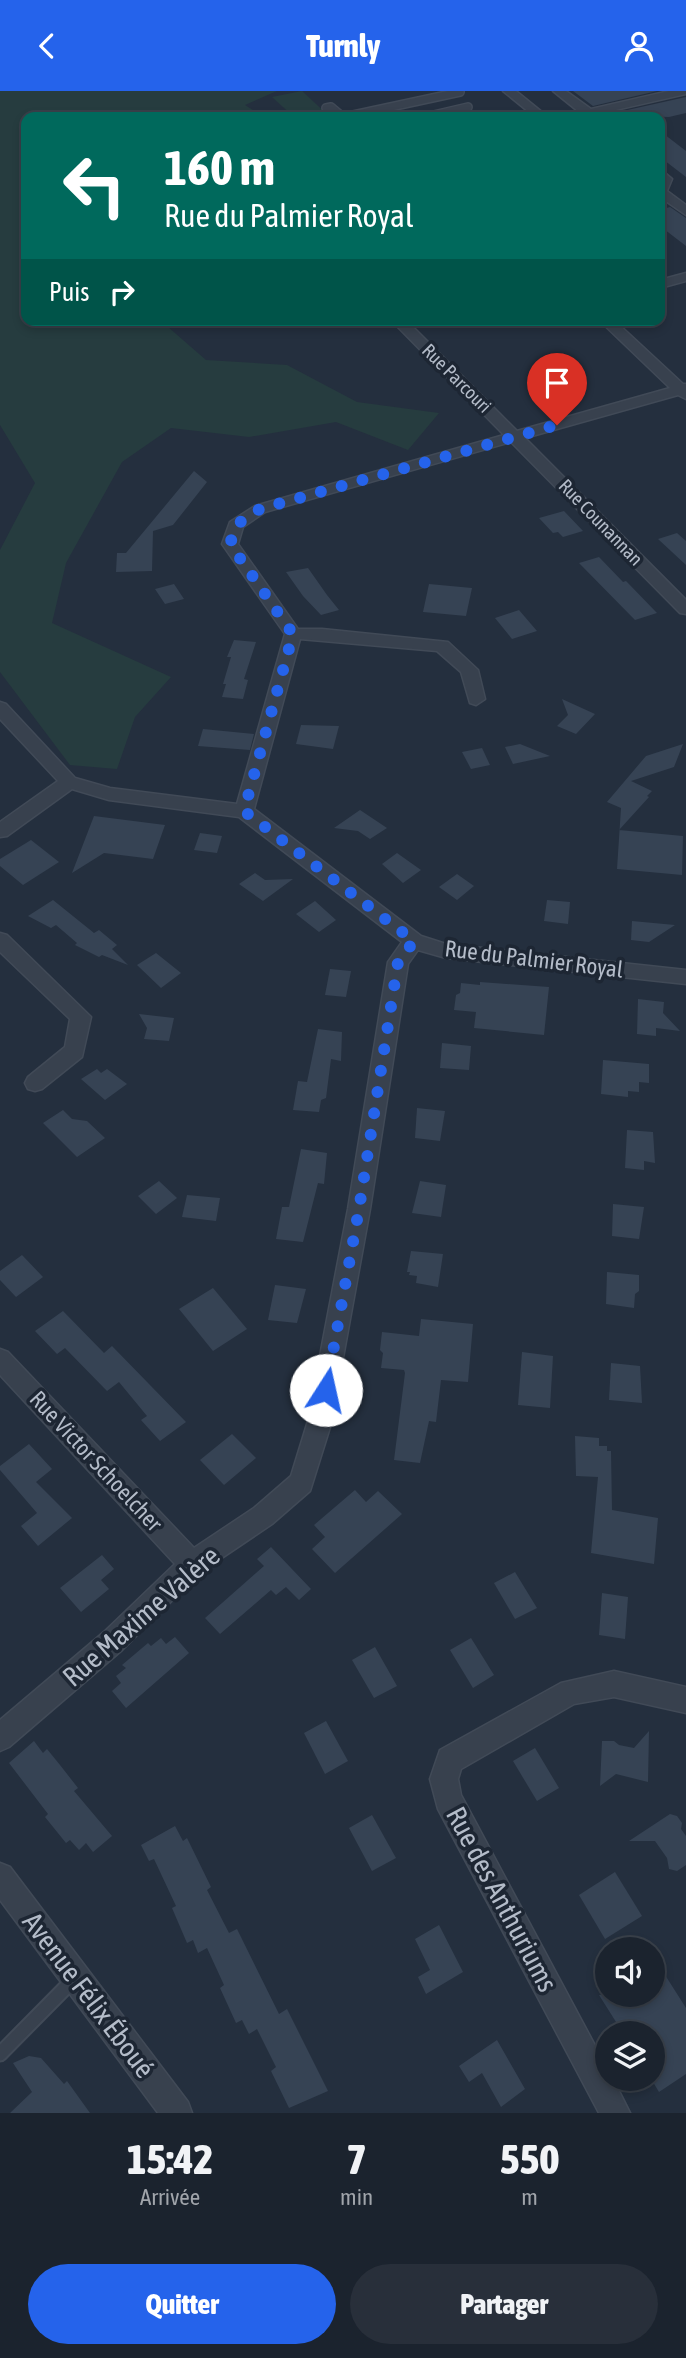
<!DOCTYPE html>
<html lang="fr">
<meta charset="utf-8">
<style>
:root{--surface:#1b232e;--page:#282f3a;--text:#f1f3f6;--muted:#a0a4aa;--line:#39404a;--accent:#2563eb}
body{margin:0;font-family:"Asap Condensed",sans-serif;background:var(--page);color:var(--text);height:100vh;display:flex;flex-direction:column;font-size:26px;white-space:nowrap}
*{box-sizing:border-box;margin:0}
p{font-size:23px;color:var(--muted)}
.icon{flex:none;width:38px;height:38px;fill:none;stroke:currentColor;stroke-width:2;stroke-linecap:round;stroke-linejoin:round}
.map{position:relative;height:2022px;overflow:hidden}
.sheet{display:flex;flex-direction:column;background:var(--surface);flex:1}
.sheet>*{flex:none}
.guide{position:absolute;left:21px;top:21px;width:644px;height:214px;border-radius:14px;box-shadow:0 4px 10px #0003,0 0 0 2px var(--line);background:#00695c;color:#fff;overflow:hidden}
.controls{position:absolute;left:595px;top:1846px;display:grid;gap:14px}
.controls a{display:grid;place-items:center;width:70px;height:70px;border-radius:50%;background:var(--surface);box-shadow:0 4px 10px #0003,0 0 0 2px var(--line);font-size:35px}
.pin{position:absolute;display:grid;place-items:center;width:60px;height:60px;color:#fff;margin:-72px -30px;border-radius:50% 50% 50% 0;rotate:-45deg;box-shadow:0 0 7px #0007}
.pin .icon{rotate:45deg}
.me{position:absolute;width:77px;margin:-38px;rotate:10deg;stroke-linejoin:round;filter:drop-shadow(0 0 5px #0008)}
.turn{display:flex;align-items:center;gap:24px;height:147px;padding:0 28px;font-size:32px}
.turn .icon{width:91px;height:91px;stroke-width:2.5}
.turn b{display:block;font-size:49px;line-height:60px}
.then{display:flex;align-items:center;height:66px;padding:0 28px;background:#0003;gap:14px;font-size:26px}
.eta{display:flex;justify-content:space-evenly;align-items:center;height:119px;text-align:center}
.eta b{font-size:42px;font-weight:800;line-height:49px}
.cta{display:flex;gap:14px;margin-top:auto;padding:14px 28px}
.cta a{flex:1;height:80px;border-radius:42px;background:var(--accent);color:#fff;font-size:28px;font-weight:800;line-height:80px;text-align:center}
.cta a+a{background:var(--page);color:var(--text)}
header{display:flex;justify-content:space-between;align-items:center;height:91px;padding:0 28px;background:var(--accent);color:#fff;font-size:32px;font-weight:800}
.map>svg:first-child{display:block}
.green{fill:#263c3f}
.building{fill:#364354}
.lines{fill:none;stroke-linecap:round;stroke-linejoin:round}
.lane-far1-casing{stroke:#414a57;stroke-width:10}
.lane-casing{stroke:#414a57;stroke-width:17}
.street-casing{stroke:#414a57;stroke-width:3}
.lane-far1{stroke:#38414e;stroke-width:7}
.lane{stroke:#38414e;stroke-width:13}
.street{fill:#38414e;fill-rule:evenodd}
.route{stroke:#2563eb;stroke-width:12;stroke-dasharray:0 21.6}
.labels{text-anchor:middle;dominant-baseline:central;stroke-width:7;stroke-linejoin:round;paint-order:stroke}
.far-street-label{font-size:19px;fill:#b4bcc9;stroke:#1d2633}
.street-label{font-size:23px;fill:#b4bcc9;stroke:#1d2633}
.near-street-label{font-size:28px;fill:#b4bcc9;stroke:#1d2633}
</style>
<header><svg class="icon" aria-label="back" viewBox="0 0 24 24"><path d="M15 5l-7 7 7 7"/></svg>Turnly<svg class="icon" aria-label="person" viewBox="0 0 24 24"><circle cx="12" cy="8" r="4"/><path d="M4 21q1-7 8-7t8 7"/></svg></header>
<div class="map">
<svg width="686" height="2022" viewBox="0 0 686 2022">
<rect width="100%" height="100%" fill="#242f3e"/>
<g class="green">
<path d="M0 0H277L245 14 264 26H26V229H160L206 269 287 274 357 311 439 322 408 359 336 331 249 346 171 337 122 371 66 472 52 532 171 586 135 626 117 678 70 674 0 581V459L35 392 0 334Z"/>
<path d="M302 0 330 26H294L272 6Z"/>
</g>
<g class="building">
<path d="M573 0H657L593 15Z"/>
<path d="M686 6V22L669 26 605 24Z"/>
<path d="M660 40 686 60V86L660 66Z"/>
<path d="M670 116 686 127V155L660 135V119Z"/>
<path d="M194 380 207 391 173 434 153 440 152 480 116 481 117 462H126Z"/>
<path d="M564 420 583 440 563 446 558 441 553 442 539 427Z"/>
<path d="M677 442 686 450V474L658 448Z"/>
<path d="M599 466 623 491 626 490 657 522 635 529 579 472Z"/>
<path d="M308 477 327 504 339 519 321 524 303 505 286 481Z"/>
<path d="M174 493 184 508 165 513 155 498Z"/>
<path d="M429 493 472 497 466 525 423 521Z"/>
<path d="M519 519 537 540 512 548 495 527Z"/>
<path d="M234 549 256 551 244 588 248 589 243 608 222 606 226 593H223L231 566H227Z"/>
<path d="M562 608 595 623 576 643 557 635 568 624Z"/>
<path d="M301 634 339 635 333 658 296 653Z"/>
<path d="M203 638 254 643 250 659 198 655Z"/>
<path d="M520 653 550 665 513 673 505 656Z"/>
<path d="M683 653 674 676 631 690 652 700 647 705 649 706 619 739 683 745 682 784 617 778 621 717 607 711 646 665Z"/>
<path d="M482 657 490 674 471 678 462 661Z"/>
<path d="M360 719 387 737 370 748 358 740 334 737Z"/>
<path d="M94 725 165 734 153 768 104 762 72 782Z"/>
<path d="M200 742 222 745 217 762 194 759Z"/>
<path d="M31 749 59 771 23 794 0 775V768Z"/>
<path d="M397 762 421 779 403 792 382 773Z"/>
<path d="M255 782 265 789 293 788 263 810 239 793Z"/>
<path d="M457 783 474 795 457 809 439 796Z"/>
<path d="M53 809 94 842 99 839 117 854 112 858 128 874 102 864 99 866 75 854 77 852 56 834 51 837 28 825Z"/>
<path d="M547 809 570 811 568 833 544 830Z"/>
<path d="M315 810 336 829 319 841 296 823Z"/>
<path d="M632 830 675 834 649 851 631 849Z"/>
<path d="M156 862 181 882 161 897 137 874Z"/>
<path d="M330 878 351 880 346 906 325 904Z"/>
<path d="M480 891 549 896 544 944 474 937 476 921 454 919 456 904 460 902 461 892 480 894Z"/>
<path d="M638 908 664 911 663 922 680 940 656 937V945L637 943Z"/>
<path d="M139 923 174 927 169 950 144 948 147 937Z"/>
<path d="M318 938 342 941 341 970 331 968 326 1007 321 1009 319 1021 293 1019 298 990 307 991Z"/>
<path d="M442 952 471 955 469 979 440 977Z"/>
<path d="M603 969 649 973V992L639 991V1001L628 1000V1006L601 1003Z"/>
<path d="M97 978 101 982 107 978 127 993 105 1009 81 988Z"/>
<path d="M417 1017 445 1020 440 1050 415 1047Z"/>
<path d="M63 1019 72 1028 87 1030 105 1047 77 1066 43 1032Z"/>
<path d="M627 1039 653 1041 655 1072 644 1070V1079L625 1077Z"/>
<path d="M301 1058 327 1062 324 1093 318 1092 303 1151 276 1148 282 1116H289Z"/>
<path d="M159 1090 177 1107 156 1123 138 1105Z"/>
<path d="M420 1090 446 1094 441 1126 412 1122Z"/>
<path d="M187 1104 220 1107 216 1130 182 1126Z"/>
<path d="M613 1113 644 1116 639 1148 612 1145Z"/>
<path d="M411 1160 443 1163 438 1196 416 1192 417 1185 409 1184 410 1181H407Z"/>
<path d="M22 1164 43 1186 16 1206 0 1189V1180Z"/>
<path d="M607 1181 639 1184V1200L635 1203 634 1217 606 1213Z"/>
<path d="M275 1194 306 1198 297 1232 268 1229Z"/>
<path d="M213 1197 247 1238 213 1260 179 1218Z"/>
<path d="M63 1220 104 1262 112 1255 186 1331 160 1350 141 1329 147 1325 119 1291 107 1300 65 1257 57 1263 35 1240Z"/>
<path d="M421 1228 473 1233 468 1291 441 1289 436 1331 429 1330 420 1372 394 1369 405 1282 404 1279 381 1277 383 1262 380 1259 382 1241 419 1245Z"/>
<path d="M522 1261 553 1265 550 1317 518 1314Z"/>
<path d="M611 1272 640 1275 642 1312 609 1309Z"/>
<path d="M232 1343 256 1367 224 1394 200 1369Z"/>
<path d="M575 1345 599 1347V1355H607V1360H611L612 1419 658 1427 654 1473 591 1462 598 1386 576 1385Z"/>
<path d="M29 1353 52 1378 36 1391 72 1427 38 1455 21 1435 37 1422 0 1379V1375Z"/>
<path d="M355 1399 366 1411 378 1400 402 1423 335 1482 312 1458 325 1446 314 1434Z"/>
<path d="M271 1456 311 1498 299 1509 286 1496 276 1504 271 1499 220 1543 205 1527 264 1475 257 1468Z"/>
<path d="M102 1464 114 1478 101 1489 109 1498 81 1521 60 1497Z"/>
<path d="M515 1481 537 1517 515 1528 494 1492Z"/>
<path d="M602 1502 628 1506 625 1548 599 1544Z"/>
<path d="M175 1546 189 1562 126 1617 112 1600 121 1592 116 1585 126 1577 122 1574 148 1552 151 1555 161 1547 166 1553Z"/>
<path d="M471 1547 494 1584 473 1597 450 1559Z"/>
<path d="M375 1556 397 1595 374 1607 352 1569Z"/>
<path d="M326 1630 348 1670 325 1683 304 1642Z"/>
<path d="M649 1640 648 1691 616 1683 600 1695 602 1650H614L619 1654 634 1657Z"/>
<path d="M34 1650 43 1662 47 1658 60 1674 78 1697 74 1700 112 1745 93 1761 86 1752 79 1759 70 1749 66 1752 45 1726 48 1723 9 1672Z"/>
<path d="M535 1657 559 1697 537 1710 513 1670Z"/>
<path d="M670 1723 677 1725 682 1732 681 1738 686 1745V1774L677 1780 669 1778 667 1767 655 1750H629Z"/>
<path d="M372 1724 396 1767 372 1780 349 1737Z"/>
<path d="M175 1735 183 1750 187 1747 211 1796 207 1799 229 1842 237 1838 279 1923 287 1918 328 2000 289 2017 271 1980 276 1976 257 1938 249 1943 242 1929 236 1932 220 1897 224 1894 207 1857 198 1862 193 1849 187 1852 172 1817 176 1815 154 1768 149 1770 141 1754Z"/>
<path d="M615 1781 642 1825 605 1848 579 1804Z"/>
<path d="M439 1834 463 1881 426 1903 418 1886 430 1879 415 1848Z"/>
<path d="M653 1865 686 1917V1983L659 2001 653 1991V1942H623L599 1904H653Z"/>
<path d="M497 1949 525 1998 501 2016 482 1982 469 1991 459 1975Z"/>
<path d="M29 1965 41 1967 64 1993 67 1990 90 2022H10L32 2001 13 1972Z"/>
</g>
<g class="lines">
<defs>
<g id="lane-far1">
<path d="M326 17 331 16 343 26"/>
<path d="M344 26 460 1"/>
<path d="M425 26 468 16"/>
</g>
<path id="lane" d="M0 1963 74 1888"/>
<g id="street">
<path d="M503 0H516L548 26H535Z"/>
<path d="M553 0H566L591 18 669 0H686V3L598 23 600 26H565L579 21Z"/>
<path d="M660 78 672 88 667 100 686 114V124L660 106Z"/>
<path d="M686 182V190L660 197V189Z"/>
<path d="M391 229H406L517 340 670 297 599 229H614L683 293H686V308L678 304 525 347 686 509V523L680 522 511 351 265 421 243 436 238 453 298 538H322L448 551 478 579 485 608 476 614 470 612 461 581 437 560 300 548 254 718 421 845 446 853 686 879V893L446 867 418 859 408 873 370 1118 331 1333 310 1400 272 1433 201 1481 122 1559 9 1656 0 1660V1629L104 1541 175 1473 0 1284V1258L8 1261 194 1457 254 1417 291 1385 307 1333 348 1118 388 871 402 851 239 726 109 709 72 698 7 745 0 746V731L58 690 0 628V611L6 613 75 687 110 697 237 713 285 543 222 453 230 431 255 415 504 344Z"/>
<path d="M0 842 7 844 91 926 82 966 42 998 35 1000 28 998 25 992 28 986 65 956 70 928 0 861Z"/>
<path d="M614 1580 686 1596V1622L614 1606 574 1613 461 1678 458 1688 461 1704 607 1977V1988H613L630 2022H599L438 1718 430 1688 440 1659 561 1592Z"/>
<path d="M0 1772 10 1776 188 2011 192 2022H158L0 1809Z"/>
</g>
</defs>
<use href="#lane-far1" class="lane-far1-casing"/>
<use href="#lane" class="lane-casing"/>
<use href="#street" class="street-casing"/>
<use href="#lane-far1" class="lane-far1"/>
<use href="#lane" class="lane"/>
<use href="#street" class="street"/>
</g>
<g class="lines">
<path class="route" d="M326 1299 359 1118 398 871 414 850 244 720 293 543 230 453 236 434 260 418 557 334"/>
</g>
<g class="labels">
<g class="far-street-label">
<text transform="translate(457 287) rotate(45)">Rue Parcouri</text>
<text transform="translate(601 431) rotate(46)">Rue Counannan</text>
</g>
<g class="street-label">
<text transform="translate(534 868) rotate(7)">Rue du Palmier Royal</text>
<text transform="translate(96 1370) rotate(47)">Rue Victor Schoelcher</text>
</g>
<g class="near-street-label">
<text transform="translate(141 1525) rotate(-41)">Rue Maxime Valère</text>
<text transform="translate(502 1808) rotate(62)">Rue des Anthuriums</text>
<text transform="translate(89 1904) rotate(53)">Avenue Félix Éboué</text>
</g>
</g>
</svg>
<div class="controls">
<a><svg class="icon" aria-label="sound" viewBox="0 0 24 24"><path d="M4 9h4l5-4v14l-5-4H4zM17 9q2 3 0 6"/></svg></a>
<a><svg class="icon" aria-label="layers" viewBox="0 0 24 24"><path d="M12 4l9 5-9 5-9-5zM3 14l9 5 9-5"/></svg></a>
</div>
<div class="pin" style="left:557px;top:334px;background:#d93025"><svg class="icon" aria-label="arrive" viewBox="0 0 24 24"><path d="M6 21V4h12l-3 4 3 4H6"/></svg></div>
<svg class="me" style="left:326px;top:1299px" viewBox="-20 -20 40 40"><circle r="19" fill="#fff"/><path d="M0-13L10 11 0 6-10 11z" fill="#2563eb"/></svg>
<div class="guide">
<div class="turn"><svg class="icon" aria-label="left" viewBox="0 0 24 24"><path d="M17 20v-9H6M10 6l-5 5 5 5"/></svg><div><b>160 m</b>Rue du Palmier Royal</div></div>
<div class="then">Puis<svg class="icon" aria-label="right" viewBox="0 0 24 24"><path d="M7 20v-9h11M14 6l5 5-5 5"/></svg></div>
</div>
</div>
<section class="sheet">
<div class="eta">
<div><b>15:42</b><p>Arrivée</p></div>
<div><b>7</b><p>min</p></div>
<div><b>550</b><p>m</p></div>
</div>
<div class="cta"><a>Quitter</a><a>Partager</a></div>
</section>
